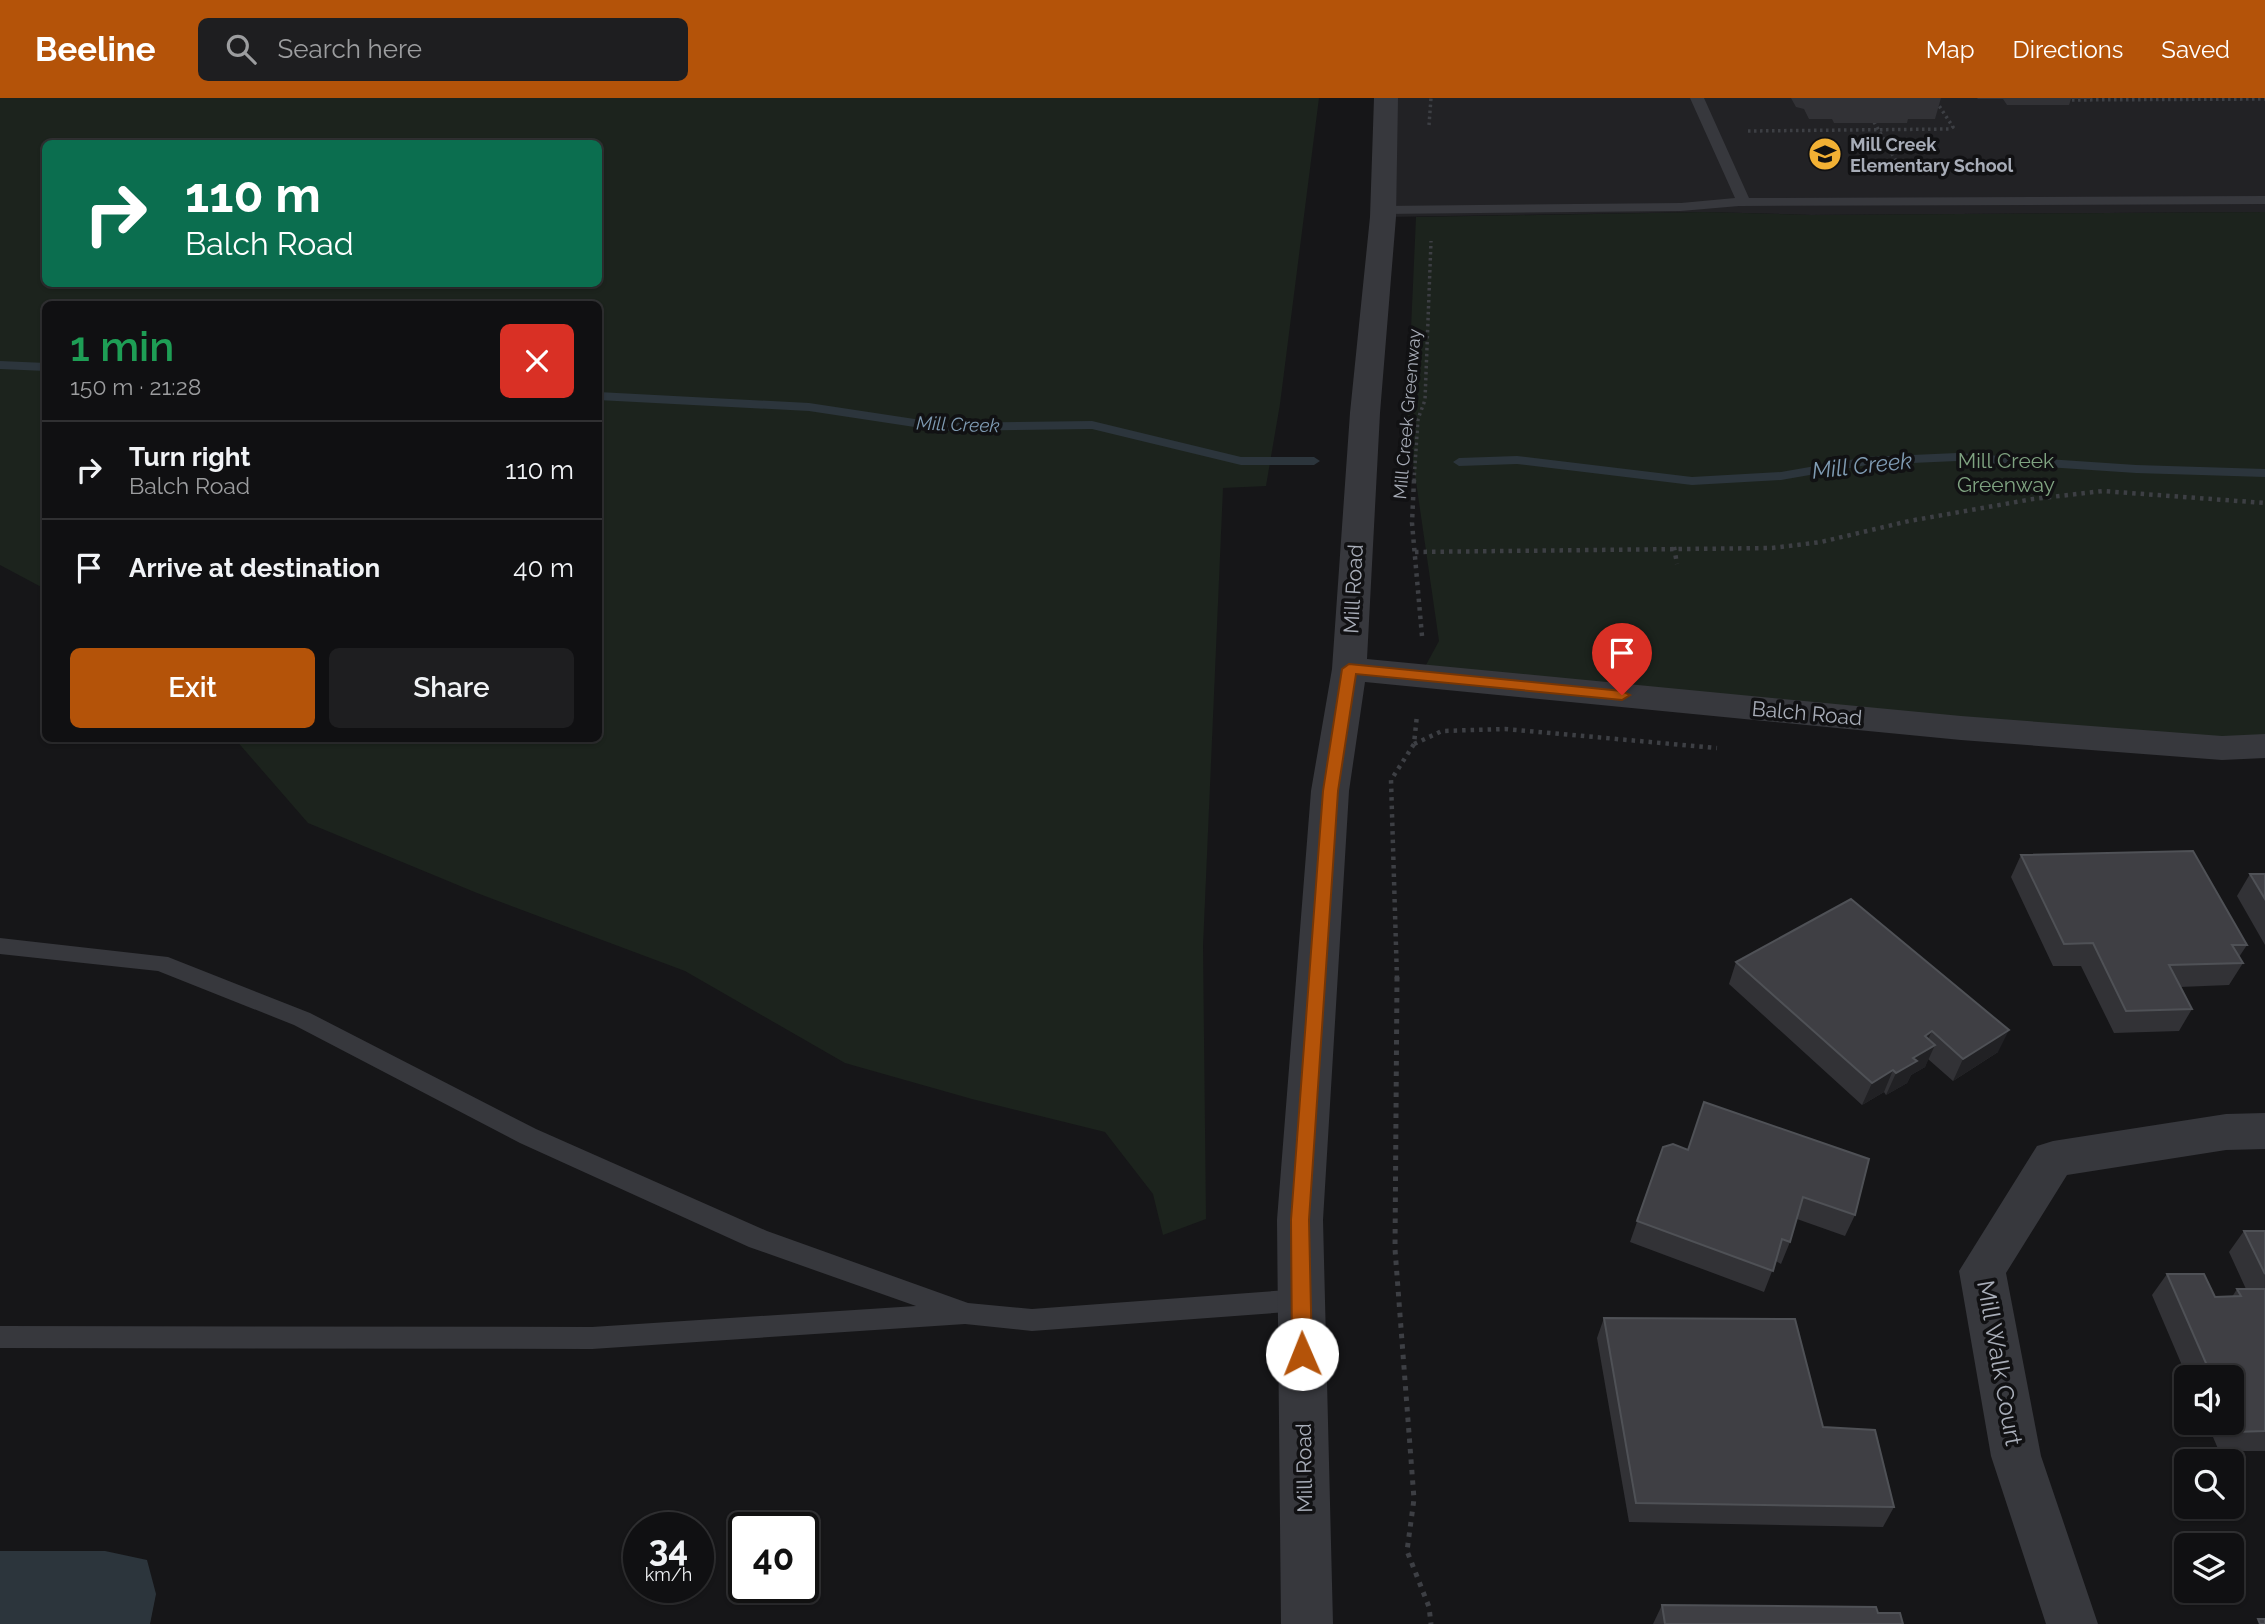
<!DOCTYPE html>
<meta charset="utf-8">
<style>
:root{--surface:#101012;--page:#1e1e20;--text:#f1f3f6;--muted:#9c9d9f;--line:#303032;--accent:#b45309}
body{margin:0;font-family:Raleway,sans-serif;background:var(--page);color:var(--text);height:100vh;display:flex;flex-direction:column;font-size:26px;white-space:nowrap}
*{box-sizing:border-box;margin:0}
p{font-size:23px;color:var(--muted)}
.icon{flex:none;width:38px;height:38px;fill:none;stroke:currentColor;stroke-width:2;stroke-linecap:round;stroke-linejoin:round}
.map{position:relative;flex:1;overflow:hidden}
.sheet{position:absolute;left:42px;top:203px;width:560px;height:441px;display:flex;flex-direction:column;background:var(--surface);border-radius:10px;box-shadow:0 2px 5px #0004,0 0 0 2px var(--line)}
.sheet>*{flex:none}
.guide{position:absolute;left:42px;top:42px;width:560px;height:147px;border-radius:10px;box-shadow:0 2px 5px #0004,0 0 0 2px var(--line);background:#0b6e4f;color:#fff;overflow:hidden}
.fabs{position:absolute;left:2174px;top:1267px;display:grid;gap:14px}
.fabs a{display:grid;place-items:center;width:70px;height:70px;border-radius:10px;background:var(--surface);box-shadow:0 2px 5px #0004,0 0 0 2px var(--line);font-size:35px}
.speed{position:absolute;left:623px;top:1414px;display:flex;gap:14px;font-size:35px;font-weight:700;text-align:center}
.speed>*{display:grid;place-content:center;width:91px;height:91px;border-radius:50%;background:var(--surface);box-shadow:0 2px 5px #0004,0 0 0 2px var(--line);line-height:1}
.speed small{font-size:18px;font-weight:400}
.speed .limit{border:4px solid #111;border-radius:10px;background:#fff;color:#111}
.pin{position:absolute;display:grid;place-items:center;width:60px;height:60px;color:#fff;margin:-72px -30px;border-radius:50% 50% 50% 0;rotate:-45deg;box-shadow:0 0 7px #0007}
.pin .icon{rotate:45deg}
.me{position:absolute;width:77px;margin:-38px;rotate:359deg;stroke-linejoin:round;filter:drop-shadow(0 0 5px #0008)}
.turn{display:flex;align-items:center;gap:24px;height:147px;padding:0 28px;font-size:32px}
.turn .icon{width:91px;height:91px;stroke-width:2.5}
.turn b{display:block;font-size:49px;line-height:60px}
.round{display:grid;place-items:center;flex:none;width:74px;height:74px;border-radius:10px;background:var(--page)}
.summary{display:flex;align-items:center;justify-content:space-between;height:119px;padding:0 28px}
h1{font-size:42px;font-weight:600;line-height:52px;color:#1e9e55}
.button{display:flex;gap:14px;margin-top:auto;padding:14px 28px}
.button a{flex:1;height:80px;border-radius:10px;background:var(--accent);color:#fff;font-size:28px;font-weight:600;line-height:80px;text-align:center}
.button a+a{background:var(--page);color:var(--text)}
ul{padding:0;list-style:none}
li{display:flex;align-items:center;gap:21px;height:98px;padding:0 28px;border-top:2px solid var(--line)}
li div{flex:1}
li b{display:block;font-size:26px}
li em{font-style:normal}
header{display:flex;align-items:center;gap:42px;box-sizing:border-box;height:98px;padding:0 35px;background:var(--accent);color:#fff}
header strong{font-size:33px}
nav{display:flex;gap:38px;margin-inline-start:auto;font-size:24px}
.search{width:490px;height:63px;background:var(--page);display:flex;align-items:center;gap:18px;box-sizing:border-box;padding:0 24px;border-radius:10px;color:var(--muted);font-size:26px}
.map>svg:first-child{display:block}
.built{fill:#222225}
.green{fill:#1c231d;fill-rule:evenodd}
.water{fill:#2c353c}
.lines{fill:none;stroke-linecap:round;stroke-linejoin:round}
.stream{fill:#2c353c;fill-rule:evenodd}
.path-far2{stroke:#3d3f44;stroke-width:3.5;stroke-dasharray:2.5 3.5;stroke-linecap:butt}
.path-far1{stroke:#3d3f44;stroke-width:4.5;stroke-dasharray:3.5 5;stroke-linecap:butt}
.path{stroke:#3d3f44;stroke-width:5;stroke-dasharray:4.5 6;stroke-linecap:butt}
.service{fill:#37383d;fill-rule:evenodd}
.minor{fill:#37383d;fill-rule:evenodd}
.tertiary{fill:#37383d;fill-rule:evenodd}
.wall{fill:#323236}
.shaded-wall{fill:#212124}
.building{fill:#3f3f44;stroke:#4f5156;stroke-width:2}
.route{fill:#b45309;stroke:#753606;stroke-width:2}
.labels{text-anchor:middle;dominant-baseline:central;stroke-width:7;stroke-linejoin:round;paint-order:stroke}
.far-poi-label{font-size:18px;font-weight:bold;fill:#a8adb8;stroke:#111113;text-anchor:start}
.far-street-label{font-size:18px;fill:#a8adb8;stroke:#111113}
.far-water-label{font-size:19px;font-style:italic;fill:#7f9bb3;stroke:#111113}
.park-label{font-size:21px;fill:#7fa381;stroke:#111113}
.street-label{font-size:21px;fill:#a8adb8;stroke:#111113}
.water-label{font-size:23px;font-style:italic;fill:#7f9bb3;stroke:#111113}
.near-street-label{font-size:24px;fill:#a8adb8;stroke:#111113}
</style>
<header>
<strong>Beeline</strong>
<div class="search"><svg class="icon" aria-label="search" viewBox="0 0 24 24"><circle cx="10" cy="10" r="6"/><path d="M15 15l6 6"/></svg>Search here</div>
<nav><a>Map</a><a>Directions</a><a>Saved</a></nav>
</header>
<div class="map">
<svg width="2265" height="1526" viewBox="0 0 2265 1526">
<rect width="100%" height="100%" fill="#161618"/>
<path class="built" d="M1387 0H2265V114L1811 117 1705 114 1383 119Z"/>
<g class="green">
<path d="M0 0H1319L1280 306 1266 388 1223 390 1203 848 1206 1121 1163 1137 1153 1096 1105 1034 972 1001 845 965 685 873 477 795 308 725 235 641 598 640V206H46L45 491 0 467ZM46 46H598V186H46Z"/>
<path d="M1705 114 1811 117 2265 114V648L1420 578 1439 543 1407 321 1416 119Z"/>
</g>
<path class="water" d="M0 1453H105L147 1462 156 1496 150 1526H0Z"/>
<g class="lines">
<g class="stream">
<path d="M0 263 46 265V273L0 271Z"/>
<path d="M598 294 809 305 941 325 1092 323 1241 359H1314L1320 363 1314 367H1241L1092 331 941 333 809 313 598 302Z"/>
<path d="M1957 355 2136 367 2265 371V379L2136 375 1957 363 1867 367 1781 382 1692 387 1517 366 1459 368 1453 364 1459 360 1517 358 1692 379 1781 374 1867 359Z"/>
</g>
<g class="path-far2">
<path d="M2066 2 2265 1"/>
<path d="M1874 24 1900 70"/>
<path d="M1429 27 1431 0"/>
<path d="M1748 33 1950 31 1953 29 1934 0"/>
<path d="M1414 383 1418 321 1425 302 1431 143"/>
</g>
<g class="path-far1">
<path d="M1414 382 1412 425 1422 538"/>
<path d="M1674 449 1677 466"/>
<path d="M1415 454 1772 450 1821 444 1909 423 2033 401 2103 393 2265 405"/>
<path d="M1414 646 1442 633 1505 631 1717 650"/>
<path d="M1397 881 1391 682 1414 646 1417 617"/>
</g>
<path class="path" d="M1397 879 1395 1151 1414 1401 1407 1453 1429 1509 1431 1526"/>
<g class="service">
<path d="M1690 0H1704L1749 100 2265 98V106L1739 108 1681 113 1383 116 1376 112 1383 108 1681 105 1735 100Z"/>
<path d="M0 840 168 859 310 915 536 1031 767 1133 968 1205 1032 1211 1301 1191 1310 1194 1314 1202 1310 1210 1301 1213 1032 1233 965 1226 592 1251 0 1250V1228L592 1229 916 1208 749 1149 520 1045 294 927 158 873 0 856Z"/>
</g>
<path class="minor" d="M2265 1015V1051L2226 1052 2067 1077 2006 1175 2041 1358 2098 1526H2046L1991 1358 1959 1173 2037 1048 2053 1043 2226 1016Z"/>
<path class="tertiary" d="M1374 0H1398L1396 119 1380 315 1367 561 1961 618 2222 638 2265 636V660L2222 662 1961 642 1365 584 1349 693 1323 1122 1333 1526H1281L1277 1122 1311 693 1332 571 1350 315 1370 119Z"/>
</g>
<g class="wall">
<path d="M1791 0H1941L1935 21H1908L1907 25H1834L1832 21H1809L1804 11 1796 9Z"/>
<path d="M1977 0H2091L2090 1H2071L2069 7H2007L2003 1H1978Z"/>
<path d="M2021 757 2247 847 2239 859 2243 865 2229 887 2180 889 2192 911 2179 933 2114 935 2081 868H2053L2011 779Z"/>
<path d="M2250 776H2265V847L2237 798Z"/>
<path d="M1736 864 1998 954 1953 983 1928 961 1925 969 1911 977 1907 985 1886 997 1884 994 1862 1007 1729 886Z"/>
<path d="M1663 1049 1855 1117 1845 1138 1797 1121 1790 1144 1781 1166 1776 1163 1764 1194 1630 1144Z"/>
<path d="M2244 1133H2265V1353H2219L2207 1325H2231V1279H2187L2152 1197 2167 1176 2215 1199H2232L2237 1191H2246L2229 1154Z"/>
<path d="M1604 1220 1823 1329 1894 1409 1883 1429 1629 1424 1597 1240Z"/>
<path d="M1662 1507 1878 1515 1903 1526H1653Z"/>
</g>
<g class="shaded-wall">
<path d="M2009 932 1998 954 1953 983 1963 961Z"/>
<path d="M1932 933 1922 954 1935 947 1925 969 1911 977 1907 985 1886 997 1896 975 1913 960 1925 938Z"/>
<path d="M1893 972 1884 994 1862 1007 1872 985Z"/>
</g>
<g class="building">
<path d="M2193 753 2247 847H2232L2243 865 2169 867 2192 911 2126 913 2093 845 2064 846 2021 757Z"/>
<path d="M2250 776H2265V801Z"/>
<path d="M1851 801 2009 932 1963 961 1932 933 1925 938 1935 947 1913 960 1917 963 1896 975 1893 972 1872 985 1736 864Z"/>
<path d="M1704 1004 1869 1061 1855 1117 1803 1099 1790 1144 1782 1141 1773 1173 1637 1123 1663 1049 1673 1046 1688 1052Z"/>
<path d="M2244 1133H2265V1176Z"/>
<path d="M2167 1176H2204L2215 1199 2241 1198 2237 1191H2265V1333L2235 1334 2231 1324V1279H2212Z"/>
<path d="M1604 1220 1795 1221 1823 1329 1875 1332 1894 1409 1636 1405Z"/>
<path d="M1662 1507 1876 1509 1878 1515H1900L1903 1526H1665Z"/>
<path d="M2258 1521H2265V1526H2260Z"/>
</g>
<path class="route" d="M1349 566 1622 593 1630 597 1622 602 1356 576 1338 693 1309 1122 1312 1256 1309 1262 1302 1265 1295 1262 1292 1256 1291 1122 1323 693 1342 571Z"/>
<defs>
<symbol id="school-disc" viewBox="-11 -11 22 22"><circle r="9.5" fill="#f2b134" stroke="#111113"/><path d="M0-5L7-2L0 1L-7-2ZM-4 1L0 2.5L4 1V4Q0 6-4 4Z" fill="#111"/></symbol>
</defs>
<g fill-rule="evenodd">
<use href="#school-disc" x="1806" y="37" width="38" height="38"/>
</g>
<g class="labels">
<g class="far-poi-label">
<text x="1850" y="46">Mill Creek<tspan x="1850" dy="21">Elementary School</tspan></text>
</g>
<g class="far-street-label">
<text transform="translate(1407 316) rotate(-85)">Mill Creek Greenway</text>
</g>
<g class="far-water-label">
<text transform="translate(958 326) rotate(2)">Mill Creek</text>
</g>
<g class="park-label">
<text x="2006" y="362">Mill Creek<tspan x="2006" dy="24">Greenway</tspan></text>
</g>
<g class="street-label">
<text transform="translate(1353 491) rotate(-87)">Mill Road</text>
<text transform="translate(1807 615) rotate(5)">Balch Road</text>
<text transform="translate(1304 1370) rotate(-91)">Mill Road</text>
</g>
<g class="water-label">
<text transform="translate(1862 367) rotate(-6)">Mill Creek</text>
</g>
<g class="near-street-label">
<text transform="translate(2000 1265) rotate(80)">Mill Walk Court</text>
</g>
</g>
</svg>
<div class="fabs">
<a><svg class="icon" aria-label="sound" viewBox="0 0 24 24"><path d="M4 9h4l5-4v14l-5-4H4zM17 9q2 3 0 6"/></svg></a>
<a><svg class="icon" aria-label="search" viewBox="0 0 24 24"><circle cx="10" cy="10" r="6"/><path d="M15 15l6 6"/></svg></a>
<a><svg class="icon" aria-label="layers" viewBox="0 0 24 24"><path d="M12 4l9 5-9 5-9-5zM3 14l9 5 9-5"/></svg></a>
</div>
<div class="speed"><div>34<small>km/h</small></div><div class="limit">40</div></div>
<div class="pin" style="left:1622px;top:597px;background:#d93025"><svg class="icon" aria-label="arrive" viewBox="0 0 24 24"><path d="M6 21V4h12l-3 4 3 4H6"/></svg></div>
<svg class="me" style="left:1302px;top:1256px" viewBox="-20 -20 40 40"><circle r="19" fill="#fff"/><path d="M0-13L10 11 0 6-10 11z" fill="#b45309"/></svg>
<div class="guide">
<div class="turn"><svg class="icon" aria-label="right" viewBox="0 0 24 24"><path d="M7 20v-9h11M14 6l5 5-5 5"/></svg><div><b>110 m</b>Balch Road</div></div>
</div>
<section class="sheet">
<div class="summary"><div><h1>1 min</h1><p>150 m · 21:28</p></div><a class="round" style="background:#d93025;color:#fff"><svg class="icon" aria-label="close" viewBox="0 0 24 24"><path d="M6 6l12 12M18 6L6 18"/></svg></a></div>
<ul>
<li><svg class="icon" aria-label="right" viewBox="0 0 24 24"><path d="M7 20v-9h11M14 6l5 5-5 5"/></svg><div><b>Turn right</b><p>Balch Road</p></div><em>110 m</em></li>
<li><svg class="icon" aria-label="arrive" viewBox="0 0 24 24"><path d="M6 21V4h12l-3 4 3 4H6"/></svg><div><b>Arrive at destination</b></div><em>40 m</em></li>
</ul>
<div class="button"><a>Exit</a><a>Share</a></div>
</section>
</div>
